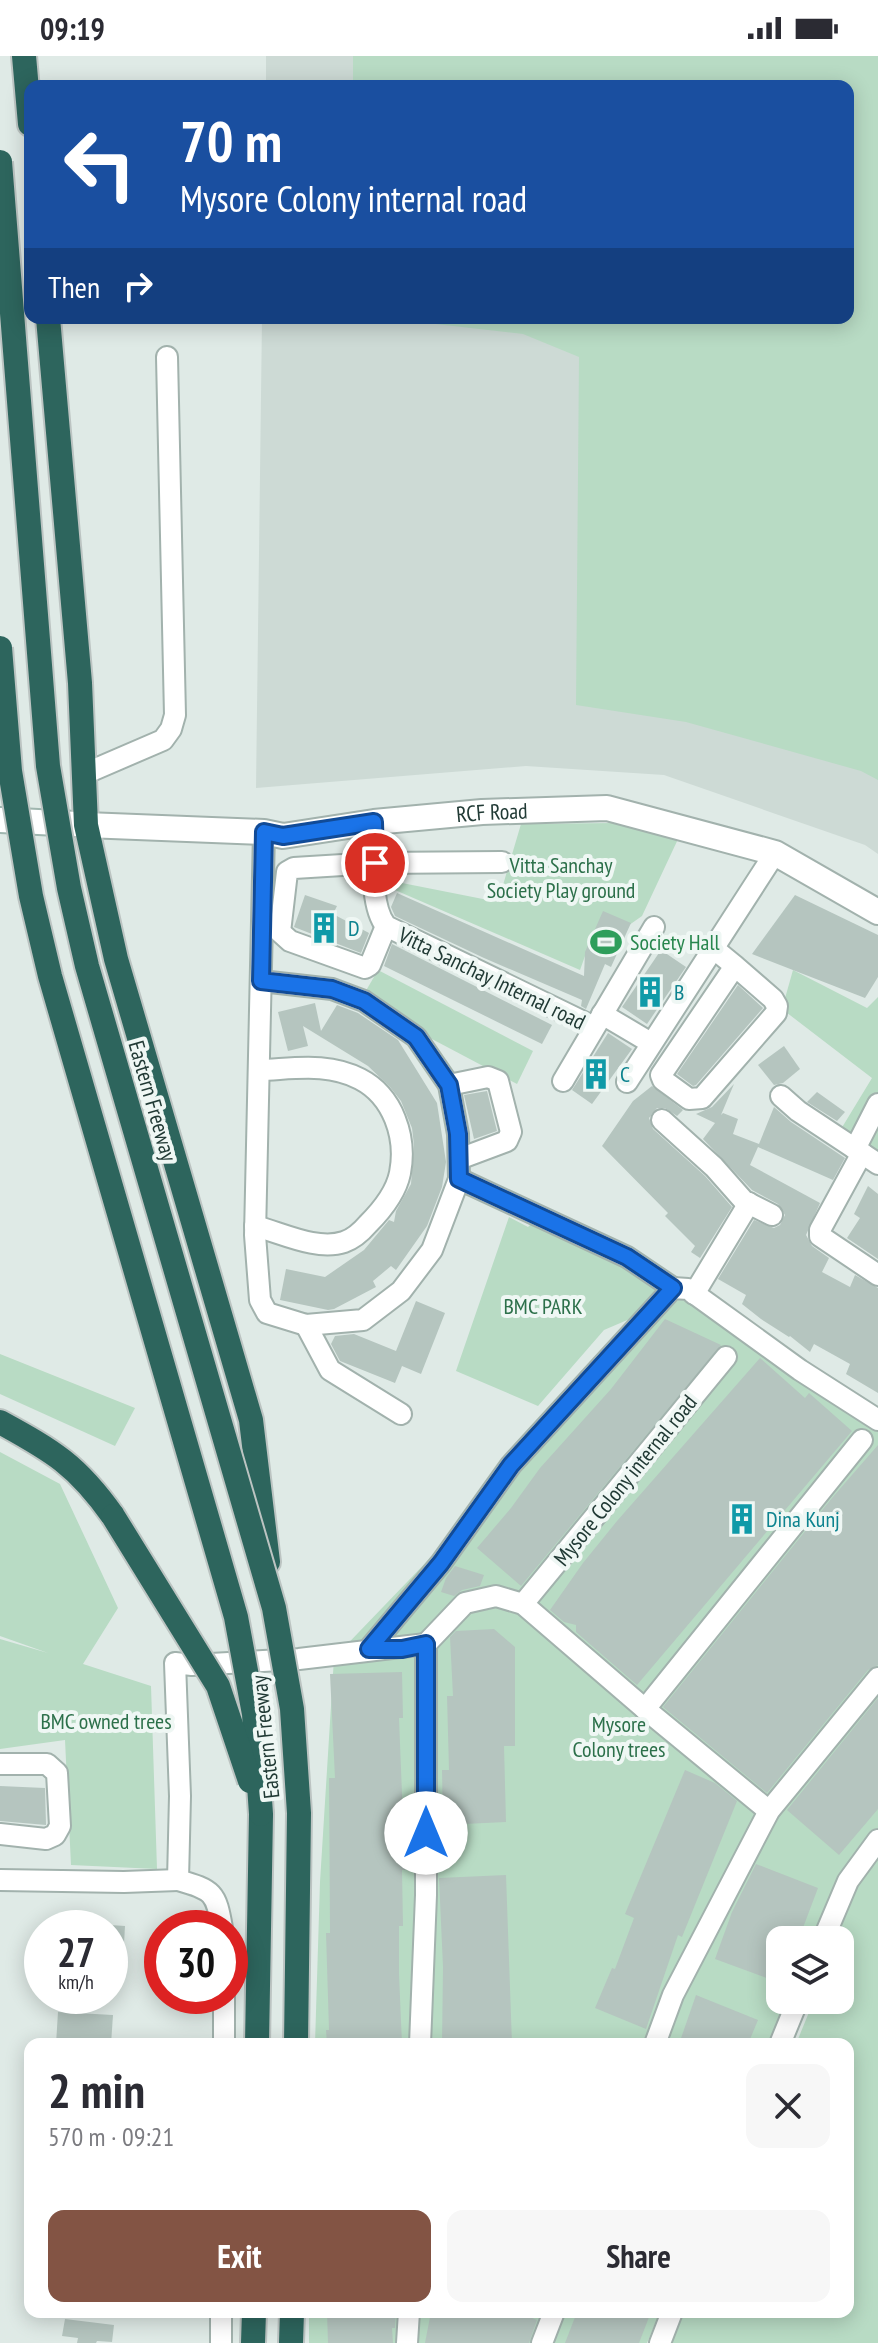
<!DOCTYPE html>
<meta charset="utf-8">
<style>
:root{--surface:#fff;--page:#f7f7f7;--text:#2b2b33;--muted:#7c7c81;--accent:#835444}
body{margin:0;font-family:"PT Sans Narrow",sans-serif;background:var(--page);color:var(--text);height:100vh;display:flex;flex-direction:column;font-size:30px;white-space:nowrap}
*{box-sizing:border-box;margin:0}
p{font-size:26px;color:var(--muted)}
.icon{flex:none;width:44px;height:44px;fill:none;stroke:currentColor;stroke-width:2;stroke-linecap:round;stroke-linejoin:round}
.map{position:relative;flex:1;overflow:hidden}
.side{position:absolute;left:24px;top:1982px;width:830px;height:280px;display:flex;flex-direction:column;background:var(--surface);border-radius:16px;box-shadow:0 4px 20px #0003}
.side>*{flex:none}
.guide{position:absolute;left:24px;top:24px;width:830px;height:244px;border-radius:16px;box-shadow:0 4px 20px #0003;background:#1a4fa0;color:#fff;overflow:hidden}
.tools{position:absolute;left:766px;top:1870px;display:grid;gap:16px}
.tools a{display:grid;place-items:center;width:88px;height:88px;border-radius:16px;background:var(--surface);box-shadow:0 4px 20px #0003;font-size:40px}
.speed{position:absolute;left:24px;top:1854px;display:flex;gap:16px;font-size:40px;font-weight:700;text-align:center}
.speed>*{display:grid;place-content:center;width:104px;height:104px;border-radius:50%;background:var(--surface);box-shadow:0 4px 20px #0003;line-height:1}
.speed small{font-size:20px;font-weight:400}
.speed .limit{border:12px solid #d22;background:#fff;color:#111}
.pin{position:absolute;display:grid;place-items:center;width:68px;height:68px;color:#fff;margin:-34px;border:4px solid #fff;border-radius:50%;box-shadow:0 2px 8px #0007}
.me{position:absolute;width:88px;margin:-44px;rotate:0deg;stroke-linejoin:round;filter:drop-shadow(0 0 6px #0008)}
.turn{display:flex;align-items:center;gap:28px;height:168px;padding:0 24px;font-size:36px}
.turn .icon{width:104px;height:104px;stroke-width:2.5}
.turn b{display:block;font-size:56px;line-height:68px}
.then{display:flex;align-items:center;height:76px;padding:0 24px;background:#0003;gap:16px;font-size:30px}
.round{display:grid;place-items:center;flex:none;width:84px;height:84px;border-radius:16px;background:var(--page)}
.headline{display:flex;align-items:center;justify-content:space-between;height:136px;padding:0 24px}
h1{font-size:48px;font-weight:700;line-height:60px}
.button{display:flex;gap:16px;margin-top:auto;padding:16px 24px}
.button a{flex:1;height:92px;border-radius:16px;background:var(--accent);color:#fff;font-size:32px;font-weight:700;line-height:92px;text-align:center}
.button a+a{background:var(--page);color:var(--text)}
.status{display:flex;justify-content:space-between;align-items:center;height:56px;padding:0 40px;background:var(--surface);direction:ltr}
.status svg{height:22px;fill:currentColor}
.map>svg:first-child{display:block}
.built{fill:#cddad5}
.green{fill:#b8dbc4}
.building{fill:#b5c5bf}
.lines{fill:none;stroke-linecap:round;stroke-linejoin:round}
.minor-casing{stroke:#a2b2ad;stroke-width:24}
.tertiary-casing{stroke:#a2b2ad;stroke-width:28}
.secondary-casing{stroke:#9fb6af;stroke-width:28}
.motorway-casing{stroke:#bcc4c2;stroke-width:28}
.minor{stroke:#fff;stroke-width:20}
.tertiary{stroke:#fff;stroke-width:24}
.secondary{stroke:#fff;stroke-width:24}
.motorway{stroke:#2d655d;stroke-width:24}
.motorway-bridge-casing{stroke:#bcc4c2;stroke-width:28;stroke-linecap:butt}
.motorway-bridge{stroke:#2d655d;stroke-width:24}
.route-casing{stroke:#114b97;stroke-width:20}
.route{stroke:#1a73e8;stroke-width:14}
.labels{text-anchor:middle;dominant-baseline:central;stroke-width:8;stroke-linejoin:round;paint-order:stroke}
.street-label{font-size:22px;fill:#213a35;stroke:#eff7f4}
.park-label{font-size:22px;fill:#2c704a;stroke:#eff7f4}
.culture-label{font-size:22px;fill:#0d838f;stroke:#eff7f4;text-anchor:start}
.leisure-label{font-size:22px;fill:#27864d;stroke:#eff7f4;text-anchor:start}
</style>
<div class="status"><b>09:19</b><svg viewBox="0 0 49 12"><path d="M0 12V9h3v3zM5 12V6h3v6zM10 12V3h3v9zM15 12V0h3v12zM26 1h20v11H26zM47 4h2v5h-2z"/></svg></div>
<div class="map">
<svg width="878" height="2287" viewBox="0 0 878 2287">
<rect width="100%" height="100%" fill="#dfeae6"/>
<path class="built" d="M266 0H878V798L865 789 664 719 526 710 256 732 262 262H848V30H266Z"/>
<g class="green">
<path d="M353 0H878V724L861 715 686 666 576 649 579 301 523 278 383 262H848V30H353Z"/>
<path d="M615 767 679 781 642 860 585 900 580 914 395 834 397 826 498 846 521 768Z"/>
<path d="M378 914 533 995 517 1028 360 945Z"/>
<path d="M793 914 867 952 878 941V1102L838 1078 872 1022 782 953Z"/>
<path d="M509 1161 528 1171 531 1168 683 1240 878 1364V1772L843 1814 813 1884H780V1944H788L769 1988H315L320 1826 334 1602 681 1241 604 1274 538 1350 456 1315Z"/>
<path d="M0 1298 135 1352 115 1390 0 1338Z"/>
<path d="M0 1396 60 1428 118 1552 83 1608 151 1630 157 1813 71 1809 65 1684 0 1693V1583L48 1597 0 1580Z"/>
<path d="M878 1794V2287H671L684 2256H848V1988H796L814 1944H840V1884H835L859 1816Z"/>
<path d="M309 2256H660L647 2287H309Z"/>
</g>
<g class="building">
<path d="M397 837 584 920 585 896 603 855 631 867 611 911 605 908 586 953 581 950 582 944 484 902 395 860 391 851Z"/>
<path d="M305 839 337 850 333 858 369 877 361 897 294 871Z"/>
<path d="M795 839 878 879V921L865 942 752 898Z"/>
<path d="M392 888 552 969 542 988 384 910Z"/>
<path d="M661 894 686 911 647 968 622 951Z"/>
<path d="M738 929 763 952 696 1029 693 1030 677 1018Z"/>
<path d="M315 947 321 975 337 949 358 957 398 984 437 1047 446 1106 442 1131 427 1170 396 1214 391 1210 373 1225 376 1231 334 1253 328 1254 280 1244 286 1213 325 1221 364 1194 389 1164 394 1166 396 1155 411 1128 414 1089 412 1072 401 1045 390 1031 368 1010 303 970 308 990 288 995 278 956Z"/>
<path d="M608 977 632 993 592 1048 572 1034Z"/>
<path d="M784 990 800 1013 783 1027 774 1029 758 1009Z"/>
<path d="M734 1028 721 1059 723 1057 738 1063 733 1078 759 1088 774 1051 791 1066 845 1102 833 1124 758 1091 750 1109 820 1147 806 1179 812 1190 829 1202 822 1216 850 1231 855 1219 878 1232V1337L846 1318 850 1308 814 1288 810 1296 790 1280 789 1281 761 1263 742 1248 746 1239 718 1223 754 1164 774 1172 780 1169 785 1159 778 1148 752 1134 703 1083 715 1067 696 1058 712 1051Z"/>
<path d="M652 1030 683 1054 677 1060 665 1052H657L649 1062 653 1073 705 1120 732 1151 700 1202 691 1196 695 1190 665 1160 668 1157 602 1090 633 1045Z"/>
<path d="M487 1035 497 1075 474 1083 464 1039Z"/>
<path d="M817 1036 845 1056 837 1065 807 1046Z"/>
<path d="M868 1130 878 1138V1203L847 1182 860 1162 854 1158Z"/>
<path d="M416 1245 445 1257 421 1318 402 1310 395 1327 340 1305 331 1288 335 1280 354 1278 396 1295Z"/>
<path d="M665 1263 721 1289 521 1530 477 1492 511 1452 540 1412 611 1333Z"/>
<path d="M760 1302 805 1342 809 1337 852 1375 637 1629 576 1576V1569L564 1566 550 1554 583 1507 617 1465Z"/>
<path d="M878 1389V1609L868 1614 767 1737 663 1651 832 1442Z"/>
<path d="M455 1510 484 1519 480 1530 462 1534 454 1540 441 1536 446 1522Z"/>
<path d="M494 1573 515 1591V1690H504L506 1766 443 1769 442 1714H449L447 1640H453L450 1581 456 1575Z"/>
<path d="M402 1616 403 1662H399L405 1814H402L403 1870H399V1918L402 1988H327L326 1974H329L326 1877H330L329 1722H335L330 1618Z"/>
<path d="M878 1642V1753L839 1799 787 1754Z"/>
<path d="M685 1714 715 1727 737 1745 682 1881 678 1879 646 1973 595 1952 612 1912 615 1913 634 1862 625 1858Z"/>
<path d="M0 1730 45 1732 46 1769 0 1765Z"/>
<path d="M756 1808 818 1832 801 1877 798 1876 795 1884H780V1927L715 1903 732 1856Z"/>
<path d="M506 1819 512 1988H442L443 1911 439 1822Z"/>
<path d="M110 1869 125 1870 122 1923H110Z"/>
<path d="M696 1939 758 1964 748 1988H679Z"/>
<path d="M58 1956 113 1959 111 1988H56Z"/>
<path d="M327 2256H396L395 2272H392L393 2287H328Z"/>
<path d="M431 2256H517L537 2264 529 2287H425Z"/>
<path d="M577 2256H651L639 2287H565Z"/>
<path d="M65 2263 114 2269 112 2286 97 2285 96 2287H77L78 2282 62 2280Z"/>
</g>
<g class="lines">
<defs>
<g id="minor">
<path d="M84 718 163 684 171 673 175 659 167 301"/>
<path d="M374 766C375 794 368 848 386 870L594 971"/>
<path d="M386 870 370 909 365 912 290 885 280 876 287 816 294 812 375 807 502 806"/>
<path d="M713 892 735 910 773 943 777 950 776 957 702 1042 689 1043 663 1024 661 1019 735 910"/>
<path d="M261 925 332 933 364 945 416 981 449 1029 458 1078 459 1123 432 1194 401 1235 363 1264 306 1269 267 1257 260 1244 255 1179 264 776"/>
<path d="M602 958 651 987"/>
<path d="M563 1025 654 871"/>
<path d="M627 1026 775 797"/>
<path d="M449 1029 488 1021 498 1025 511 1076 507 1085 459 1103"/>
<path d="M781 1040 798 1055 878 1108"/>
<path d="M662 1064 714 1111 744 1145 772 1159"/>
<path d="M855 1093 878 1048"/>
<path d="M862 1097 820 1174V1180L878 1219"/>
<path d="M459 1123 627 1201 673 1232"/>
<path d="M255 1170C282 1177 317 1195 344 1186 353 1183 362 1175 368 1168 382 1154 396 1137 400 1117 407 1081 393 1040 360 1023 328 1006 293 1013 259 1014"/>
<path d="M694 1238 749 1147"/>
<path d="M306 1269 330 1314 401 1358"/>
<path d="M523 1548 726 1301"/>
<path d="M369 1593 441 1507 511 1409 673 1232 688 1233 800 1314 878 1364"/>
<path d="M0 1708H47L57 1717 60 1770 55 1779 46 1783 0 1778"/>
<path d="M769 1755 645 1653 862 1384"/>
<path d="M0 1824 124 1826 178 1824"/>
<path d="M222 1872C216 1836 213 1834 178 1824L180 1740 175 1607 192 1609 299 1603 426 1588"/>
<path d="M823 1884 848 1825 878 1784"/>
<path d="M224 1988V1940"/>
<path d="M420 1988 426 1839V1588L465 1547 496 1540 523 1548 645 1653"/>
<path d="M655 1988 673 1939 769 1755 878 1622"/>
<path d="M780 1988 798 1944"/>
<path d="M221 2287V2256"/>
<path d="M407 2287 409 2256"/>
<path d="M542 2287 554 2256"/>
<path d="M660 2287 672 2256"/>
</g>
<g id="tertiary">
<path id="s1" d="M86 769 264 776 283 780 374 766 482 756 607 752 775 797 878 856"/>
</g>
<path id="secondary" d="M0 764 76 768"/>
<g id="motorway">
<path d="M24 0 30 68"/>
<path d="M48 262 80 627 86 769 116 903 251 1364 268 1506"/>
<path d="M0 1366C53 1395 77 1409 113 1460"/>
<path d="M257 1988 261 1758"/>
<path d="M253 2287 254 2256"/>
<path d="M291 2287 292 2256"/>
</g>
</defs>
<use href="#minor" class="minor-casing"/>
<use href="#tertiary" class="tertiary-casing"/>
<use href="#secondary" class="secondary-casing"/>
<use href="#motorway" class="motorway-casing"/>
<use href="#minor" class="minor"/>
<use href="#tertiary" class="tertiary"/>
<use href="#secondary" class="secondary"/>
<use href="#motorway" class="motorway"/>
<defs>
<g id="motorway-bridge">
<path d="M0 106 48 710 69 832 87 910 274 1552 292 1653 299 1757 296 1988"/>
<path d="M0 592 10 715 31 840 50 920 236 1561 254 1658 261 1758"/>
<path d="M113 1460 218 1630 250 1725"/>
</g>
</defs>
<use href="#motorway-bridge" class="motorway-bridge-casing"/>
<use href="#motorway-bridge" class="motorway-bridge"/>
</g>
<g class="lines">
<defs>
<path id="route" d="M375 807 374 766 283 780 264 776 261 925 332 933 364 945 416 981 449 1029 458 1078 459 1123 627 1201 673 1232 511 1409 441 1507 369 1593H402L426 1588V1777"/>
</defs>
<use href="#route" class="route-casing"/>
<use href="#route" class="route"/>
</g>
<defs>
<symbol id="building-bare" viewBox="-9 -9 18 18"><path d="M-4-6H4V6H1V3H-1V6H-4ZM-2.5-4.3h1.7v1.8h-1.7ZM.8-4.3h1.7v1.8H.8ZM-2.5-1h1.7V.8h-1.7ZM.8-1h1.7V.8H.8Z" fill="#0f9aa8" stroke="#eff7f4" stroke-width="2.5" paint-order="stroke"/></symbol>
<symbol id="stadium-bare" viewBox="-9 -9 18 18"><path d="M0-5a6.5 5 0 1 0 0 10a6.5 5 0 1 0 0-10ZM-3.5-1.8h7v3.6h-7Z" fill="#2e9e5b" stroke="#eff7f4" stroke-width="2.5" paint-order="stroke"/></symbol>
</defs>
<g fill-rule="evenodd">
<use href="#building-bare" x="302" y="850" width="44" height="44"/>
<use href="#stadium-bare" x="584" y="864" width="44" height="44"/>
<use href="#building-bare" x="628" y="914" width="44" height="44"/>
<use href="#building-bare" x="574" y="996" width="44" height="44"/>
<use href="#building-bare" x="720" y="1441" width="44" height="44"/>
</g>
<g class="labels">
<g class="street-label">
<text stroke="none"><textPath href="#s1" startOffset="408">RCF Road</textPath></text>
<text transform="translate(492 922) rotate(26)">Vitta Sanchay Internal road</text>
<text transform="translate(153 1045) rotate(74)">Eastern Freeway</text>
<text transform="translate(625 1424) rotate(-51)">Mysore Colony internal road</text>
<text transform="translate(265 1681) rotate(-96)">Eastern Freeway</text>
</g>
<g class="park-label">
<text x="561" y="809">Vitta Sanchay<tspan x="561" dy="25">Society Play ground</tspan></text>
<text x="543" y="1250">BMC PARK</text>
<text x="106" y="1665">BMC owned trees</text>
<text x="619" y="1668">Mysore<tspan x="619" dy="25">Colony trees</tspan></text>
</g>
<g class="culture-label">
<text x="348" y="872">D</text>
<text x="674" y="936">B</text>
<text x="620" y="1018">C</text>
<text x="766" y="1463">Dina Kunj</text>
</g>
<g class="leisure-label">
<text x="630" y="886">Society Hall</text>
</g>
</g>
</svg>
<div class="tools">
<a><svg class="icon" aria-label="layers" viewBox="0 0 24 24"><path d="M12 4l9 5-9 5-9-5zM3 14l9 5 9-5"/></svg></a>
</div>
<div class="speed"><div>27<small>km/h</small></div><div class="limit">30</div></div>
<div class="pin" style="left:375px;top:807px;background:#d93025"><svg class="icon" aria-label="arrive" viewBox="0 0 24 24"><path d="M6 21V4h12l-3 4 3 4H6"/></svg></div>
<svg class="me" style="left:426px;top:1777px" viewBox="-20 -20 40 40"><circle r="19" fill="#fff"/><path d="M0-13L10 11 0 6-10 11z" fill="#1a73e8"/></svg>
<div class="guide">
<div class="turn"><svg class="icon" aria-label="left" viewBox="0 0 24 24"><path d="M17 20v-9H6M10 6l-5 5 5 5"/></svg><div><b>70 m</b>Mysore Colony internal road</div></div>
<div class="then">Then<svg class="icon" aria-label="right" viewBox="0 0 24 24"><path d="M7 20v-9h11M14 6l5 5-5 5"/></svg></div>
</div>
<section class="side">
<div class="headline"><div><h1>2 min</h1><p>570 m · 09:21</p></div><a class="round"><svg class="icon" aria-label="close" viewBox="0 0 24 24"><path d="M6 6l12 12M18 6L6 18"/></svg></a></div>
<div class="button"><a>Exit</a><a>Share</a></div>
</section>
</div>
